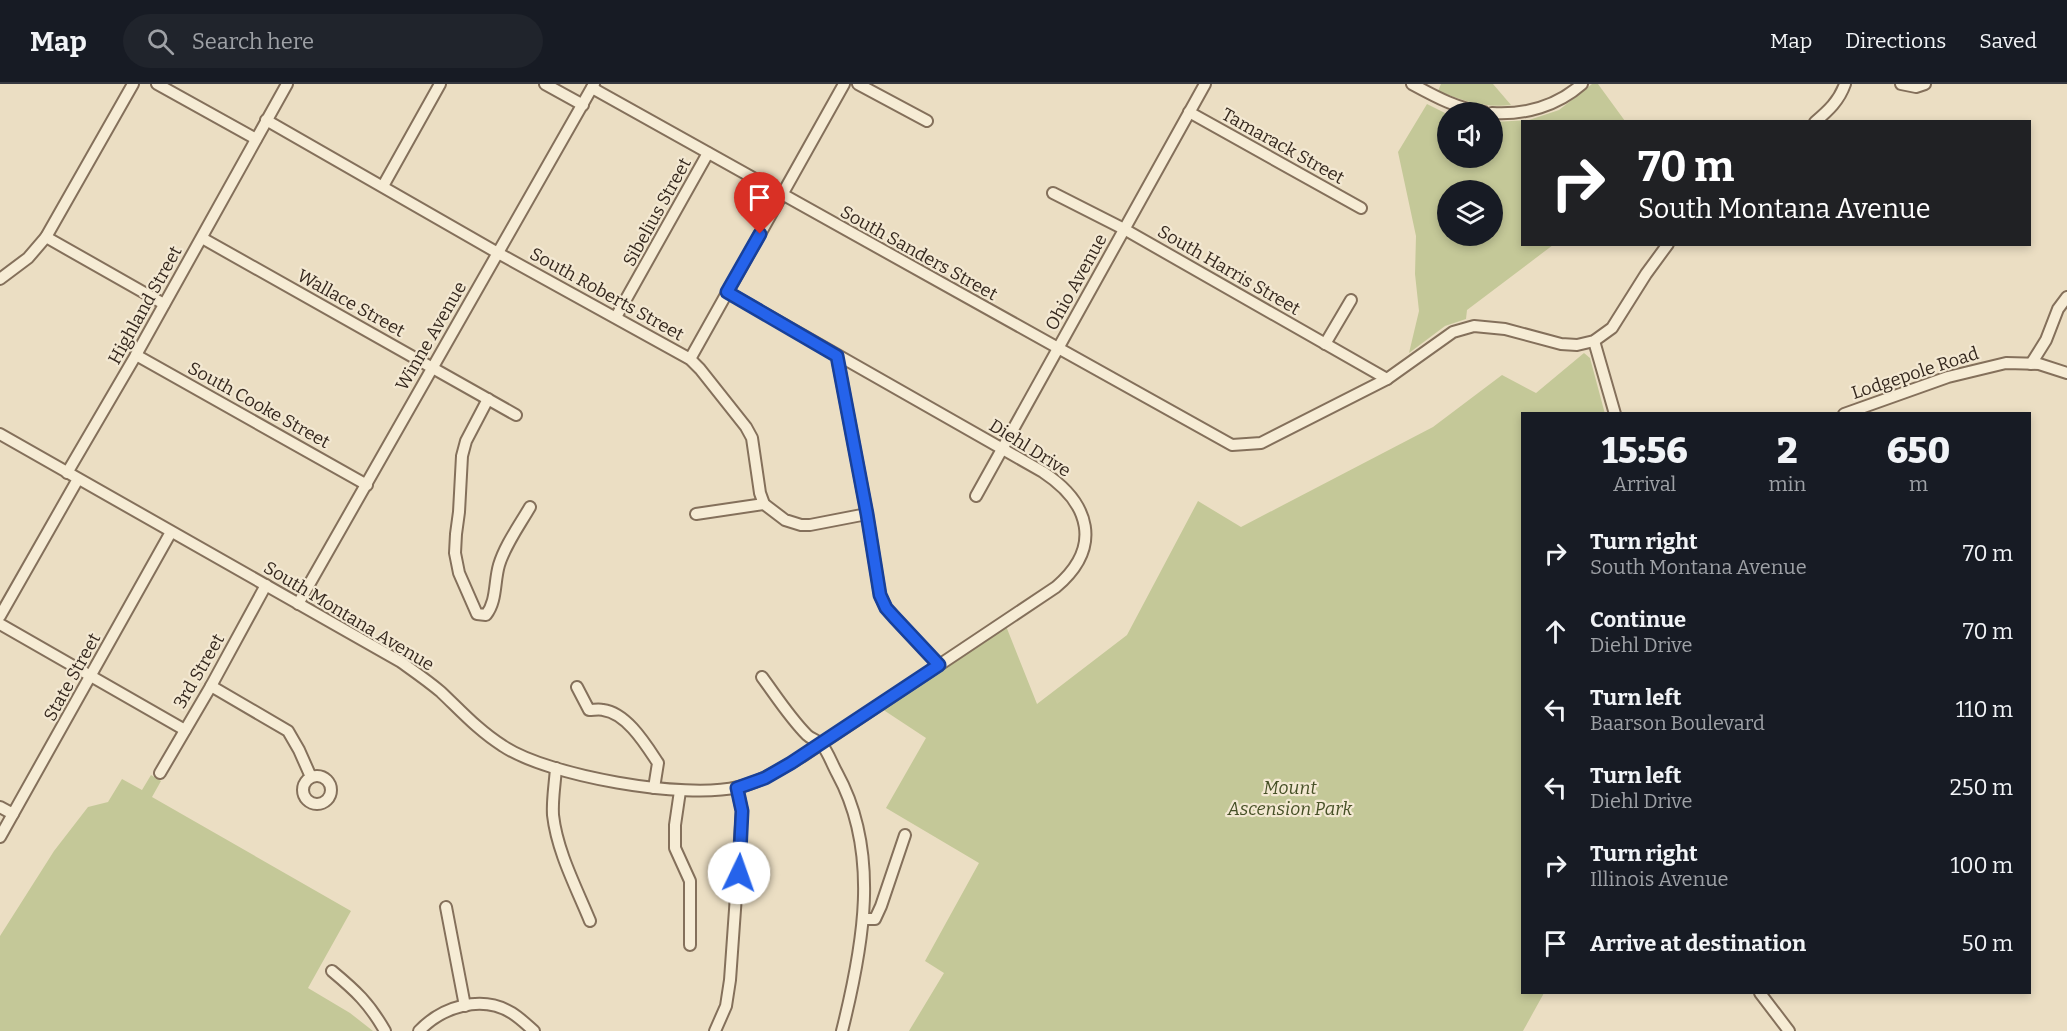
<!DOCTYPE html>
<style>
:root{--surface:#171b24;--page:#20242c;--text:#f1f3f6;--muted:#9ea1a6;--line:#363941}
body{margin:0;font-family:Bitter,serif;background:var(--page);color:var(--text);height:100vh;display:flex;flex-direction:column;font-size:22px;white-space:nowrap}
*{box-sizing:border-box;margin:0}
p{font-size:20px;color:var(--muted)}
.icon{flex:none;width:33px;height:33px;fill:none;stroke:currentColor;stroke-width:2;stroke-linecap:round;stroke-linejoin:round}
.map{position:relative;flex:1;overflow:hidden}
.side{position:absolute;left:1521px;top:328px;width:510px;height:582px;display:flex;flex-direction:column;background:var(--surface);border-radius:0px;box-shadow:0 3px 9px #0003}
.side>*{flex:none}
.top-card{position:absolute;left:1521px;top:36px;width:510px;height:126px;border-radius:0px;box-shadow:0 3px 9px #0003;background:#202124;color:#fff;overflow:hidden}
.buttons{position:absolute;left:1437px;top:18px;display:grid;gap:12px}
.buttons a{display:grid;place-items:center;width:66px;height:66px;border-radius:50%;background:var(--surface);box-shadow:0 3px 9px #0003;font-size:30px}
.pin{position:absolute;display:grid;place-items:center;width:51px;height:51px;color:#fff;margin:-62px -26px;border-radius:50% 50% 50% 0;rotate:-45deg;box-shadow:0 0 6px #0007}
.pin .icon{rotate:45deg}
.me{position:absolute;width:66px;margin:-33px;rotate:3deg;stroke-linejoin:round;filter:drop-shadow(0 0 4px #0008)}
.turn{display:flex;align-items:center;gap:21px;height:126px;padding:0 18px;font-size:27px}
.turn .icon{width:78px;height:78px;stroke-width:2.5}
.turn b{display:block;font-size:42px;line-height:51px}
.eta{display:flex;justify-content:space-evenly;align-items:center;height:102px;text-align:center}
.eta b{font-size:36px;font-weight:800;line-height:42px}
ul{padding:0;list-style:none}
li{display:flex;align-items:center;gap:18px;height:78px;padding:0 18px}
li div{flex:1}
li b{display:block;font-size:22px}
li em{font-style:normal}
header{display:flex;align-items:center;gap:36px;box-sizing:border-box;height:84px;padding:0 30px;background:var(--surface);border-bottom:2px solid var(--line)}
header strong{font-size:28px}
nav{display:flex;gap:33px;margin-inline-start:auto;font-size:21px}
.search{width:420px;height:54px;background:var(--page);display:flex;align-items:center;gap:15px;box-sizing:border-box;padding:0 21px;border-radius:33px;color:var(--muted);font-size:22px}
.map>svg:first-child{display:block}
.green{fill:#c4c898;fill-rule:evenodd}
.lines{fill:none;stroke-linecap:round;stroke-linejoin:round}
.minor-casing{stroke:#84705b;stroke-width:14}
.minor{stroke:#f6ecd5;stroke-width:10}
.route-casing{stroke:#184099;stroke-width:15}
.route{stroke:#2563eb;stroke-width:10}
.labels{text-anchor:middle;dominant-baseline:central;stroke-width:4.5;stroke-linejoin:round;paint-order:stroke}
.street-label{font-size:18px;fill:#35281e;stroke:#f3e8d2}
.park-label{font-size:18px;font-style:italic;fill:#465026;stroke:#f3e8d2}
</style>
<header>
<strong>Map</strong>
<div class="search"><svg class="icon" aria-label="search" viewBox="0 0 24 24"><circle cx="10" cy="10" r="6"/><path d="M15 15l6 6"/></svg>Search here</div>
<nav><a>Map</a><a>Directions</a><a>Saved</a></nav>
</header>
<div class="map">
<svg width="2067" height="947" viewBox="0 0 2067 947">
<rect width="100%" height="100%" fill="#ebdec3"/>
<g class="green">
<path d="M1441 0H1493L1511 21C1484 24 1463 17 1438 7Z"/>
<path d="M1592 0H1598L1625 37 1522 38V160L1553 161 1467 226 1466 235 1445 242 1409 269 1419 227 1415 190 1416 152 1398 68 1427 20 1447 30 1448 74H1492L1493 38 1529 36 1559 26ZM1448 106H1492V152H1448Z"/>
<path d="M1584 269 1590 274 1605 330H1522V909H1544L1523 947H909L944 889 925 877 979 779 886 724 926 654 882 625 1006 542 1037 620 1127 551 1198 417 1241 443 1433 343 1502 291 1536 309Z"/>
<path d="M151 691 161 697 152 713 351 827 308 904 350 929 373 947H0V852L54 767 88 723 108 718 122 695 142 706Z"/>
</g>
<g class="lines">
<defs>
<g id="minor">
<path d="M157 0 256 55"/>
<path d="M545 0 583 21"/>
<path d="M858 0 927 37"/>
<path d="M1412 0C1436 13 1458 25 1484 28"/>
<path d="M1901 0 1916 3 1925 0"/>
<path d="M592 4 1232 361 1261 359 1387 295 1453 248 1474 242 1505 245 1561 260 1577 261 1594 257 1612 244 1646 190 1668 160"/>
<path d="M1189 28 1361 124"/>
<path d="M1492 29C1525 31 1557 22 1582 0"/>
<path d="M266 36 498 169 690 275 700 285 746 343 752 354 760 409 764 420 785 436 801 441H810L867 430"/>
<path d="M1815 38C1828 27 1839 17 1845 0"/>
<path d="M383 102 440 0"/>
<path d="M1053 109 1124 145 1387 295"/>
<path d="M46 153 164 220"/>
<path d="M202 154 516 331"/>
<path d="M0 195 28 174 46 153 133 0"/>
<path d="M616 233 708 69"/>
<path d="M1594 257 1615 330"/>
<path d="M1325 260 1351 216"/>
<path d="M136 271 367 401"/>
<path d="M837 272 867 430 880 511 886 524 895 534 939 581"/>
<path d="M690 275 844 0"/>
<path d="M2031 280 2046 256 2058 225 2067 213"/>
<path d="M488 315 466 357 462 372 459 428 456 450 455 469 459 489 477 530 486 531C497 517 494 498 499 481 505 461 519 442 530 423"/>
<path d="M1844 330 1948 293 2006 279 2039 280 2067 289"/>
<path d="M0 350 401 578C415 588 428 597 441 608 461 627 479 647 503 662 548 692 685 716 738 703 762 698 782 684 803 672L1056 503C1103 463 1090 419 1043 388L727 208"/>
<path d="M67 389 136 271 287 0"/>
<path d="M976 412 1205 0"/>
<path d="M696 430 764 420"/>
<path d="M298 520 594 0"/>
<path d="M0 532 78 395"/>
<path d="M0 540 185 646"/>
<path d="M762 593C776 612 790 634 807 651 811 655 818 656 822 661 828 668 832 680 837 689 881 769 863 863 842 947"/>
<path d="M211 602 288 647 299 666 311 693"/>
<path d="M577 603 589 626C594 626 599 625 603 626 627 629 646 661 658 679L654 704"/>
<path d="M556 684C555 699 552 716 553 731 557 767 576 803 590 837"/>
<path d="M160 689 211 602 266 501"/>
<circle cx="317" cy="706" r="14"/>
<path d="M680 707 675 741V764L690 797V861"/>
<path d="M0 723 13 730"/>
<path d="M0 753 171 448"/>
<path d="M446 823 465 922"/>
<path d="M863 835H875L881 822 905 751"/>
<path d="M332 887C356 907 369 919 385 947"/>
<path d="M1760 909 1789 947"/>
<path d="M419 947C442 923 481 910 512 929 520 934 527 941 534 947"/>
<path d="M715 947 726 922 730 896 742 727 737 704"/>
</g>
</defs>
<use href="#minor" class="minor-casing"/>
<use href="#minor" class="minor"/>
</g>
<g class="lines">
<defs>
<path id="route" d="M739 789 742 727 737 704 765 694 791 679 939 581 895 534 886 524 880 511 867 430 837 272 727 208 760 150"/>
</defs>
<use href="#route" class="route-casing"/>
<use href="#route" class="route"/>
</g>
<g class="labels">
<g class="street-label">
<text transform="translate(1283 62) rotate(29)">Tamarack Street</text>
<text transform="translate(657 128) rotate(-61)">Sibelius Street</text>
<text transform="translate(919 169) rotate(29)">South Sanders Street</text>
<text transform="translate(1229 186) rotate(30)">South Harris Street</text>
<text transform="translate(1076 198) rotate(-61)">Ohio Avenue</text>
<text transform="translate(607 210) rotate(29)">South Roberts Street</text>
<text transform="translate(351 219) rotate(29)">Wallace Street</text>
<text transform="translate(145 221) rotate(-61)">Highland Street</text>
<text transform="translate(431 252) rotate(-60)">Winne Avenue</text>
<text transform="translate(1915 289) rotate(-18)">Lodgepole Road</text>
<text transform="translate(259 321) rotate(29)">South Cooke Street</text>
<text transform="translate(1030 364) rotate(32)">Diehl Drive</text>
<text transform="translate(349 532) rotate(31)">South Montana Avenue</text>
<text transform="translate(199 587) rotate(-60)">3rd Street</text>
<text transform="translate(72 593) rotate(-61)">State Street</text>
</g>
<g class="park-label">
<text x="1290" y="704">Mount<tspan x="1290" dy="21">Ascension Park</tspan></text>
</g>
</g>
</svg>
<div class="buttons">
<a><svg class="icon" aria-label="sound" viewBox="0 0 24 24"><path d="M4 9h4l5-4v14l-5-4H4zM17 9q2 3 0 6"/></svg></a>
<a><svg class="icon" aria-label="layers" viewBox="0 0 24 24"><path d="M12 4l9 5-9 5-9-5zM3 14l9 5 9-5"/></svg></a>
</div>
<div class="pin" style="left:760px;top:150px;background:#d93025"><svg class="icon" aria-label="arrive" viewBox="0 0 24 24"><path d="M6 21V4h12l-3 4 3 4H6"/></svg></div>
<svg class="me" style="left:739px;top:789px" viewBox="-20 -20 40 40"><circle r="19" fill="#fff"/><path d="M0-13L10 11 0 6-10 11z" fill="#2563eb"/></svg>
<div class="top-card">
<div class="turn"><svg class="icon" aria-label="right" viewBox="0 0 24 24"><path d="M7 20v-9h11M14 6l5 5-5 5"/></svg><div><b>70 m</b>South Montana Avenue</div></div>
</div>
<section class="side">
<div class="eta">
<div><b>15:56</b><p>Arrival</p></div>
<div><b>2</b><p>min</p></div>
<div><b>650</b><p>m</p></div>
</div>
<ul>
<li><svg class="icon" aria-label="right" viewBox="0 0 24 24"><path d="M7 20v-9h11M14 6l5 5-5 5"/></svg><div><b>Turn right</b><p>South Montana Avenue</p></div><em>70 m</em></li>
<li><svg class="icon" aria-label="ahead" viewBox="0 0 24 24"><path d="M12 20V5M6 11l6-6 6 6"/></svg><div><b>Continue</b><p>Diehl Drive</p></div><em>70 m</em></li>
<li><svg class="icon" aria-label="left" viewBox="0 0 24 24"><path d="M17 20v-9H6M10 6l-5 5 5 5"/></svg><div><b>Turn left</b><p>Baarson Boulevard</p></div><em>110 m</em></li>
<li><svg class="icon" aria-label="left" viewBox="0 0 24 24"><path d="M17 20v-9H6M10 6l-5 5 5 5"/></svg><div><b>Turn left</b><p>Diehl Drive</p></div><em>250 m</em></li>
<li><svg class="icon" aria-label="right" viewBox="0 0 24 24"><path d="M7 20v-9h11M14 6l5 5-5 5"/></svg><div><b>Turn right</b><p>Illinois Avenue</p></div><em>100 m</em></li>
<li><svg class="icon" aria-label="arrive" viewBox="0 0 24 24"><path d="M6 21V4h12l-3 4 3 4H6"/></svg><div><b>Arrive at destination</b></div><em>50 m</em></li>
</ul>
</section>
</div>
